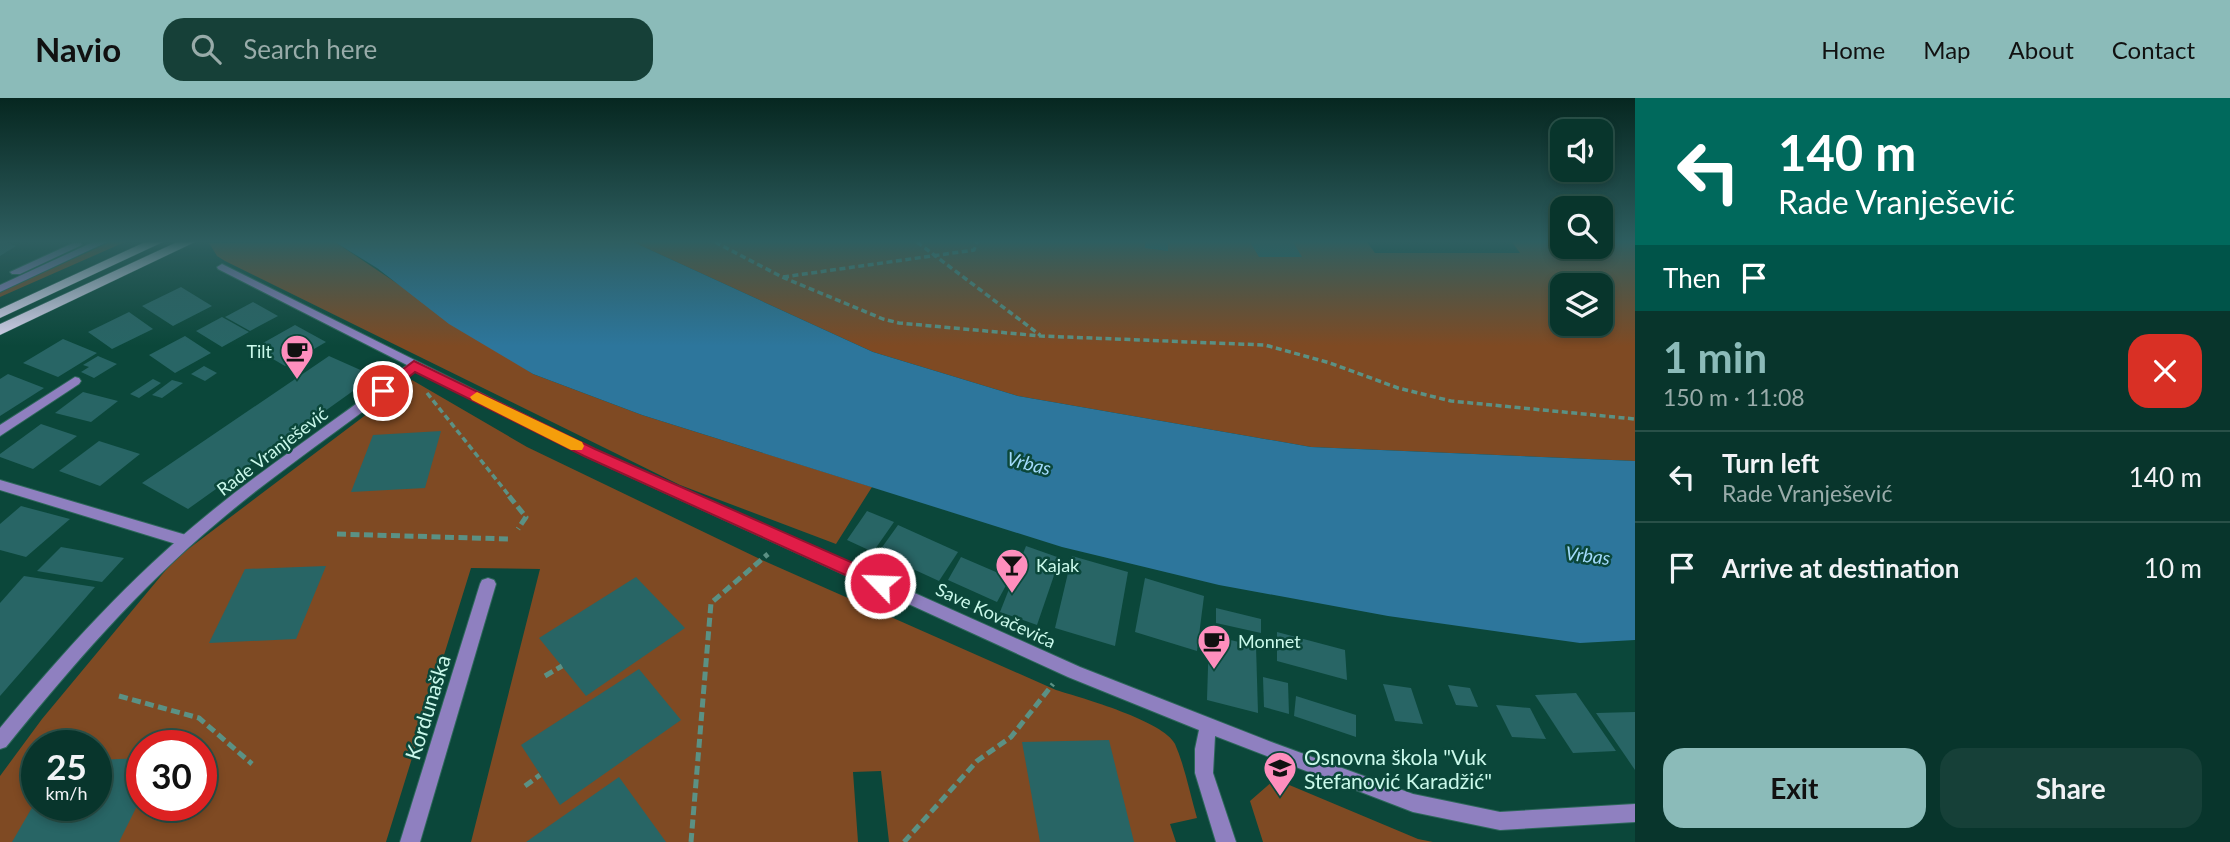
<!DOCTYPE html>
<meta charset="utf-8">
<style>
:root{--surface:#08352c;--page:#164038;--text:#f1f3f6;--muted:#98aba9;--line:#295048;--accent:#8bbbb9}
body{margin:0;font-family:Lato,sans-serif;background:var(--page);color:var(--text);height:100vh;display:flex;flex-direction:column;font-size:26px;white-space:nowrap}
*{box-sizing:border-box;margin:0}
p{font-size:23px;color:var(--muted)}
.icon{flex:none;width:38px;height:38px;fill:none;stroke:currentColor;stroke-width:2;stroke-linecap:round;stroke-linejoin:round}
.map{position:relative;flex:1;overflow:hidden}
.drawer{display:flex;flex-direction:column;background:var(--surface);width:595px}
.drawer>*{flex:none}
.hud{background:#00695c;color:#fff;overflow:hidden}
.buttons{position:absolute;left:1550px;top:21px;display:grid;gap:14px}
.buttons a{display:grid;place-items:center;width:63px;height:63px;border-radius:14px;background:var(--surface);box-shadow:0 4px 10px #0003,0 0 0 2px var(--line);font-size:35px}
.speed{position:absolute;left:21px;top:632px;display:flex;gap:14px;font-size:35px;font-weight:700;text-align:center}
.speed>*{display:grid;place-content:center;width:91px;height:91px;border-radius:50%;background:var(--surface);box-shadow:0 4px 10px #0003,0 0 0 2px var(--line);line-height:1}
.speed small{font-size:18px;font-weight:400}
.speed .limit{border:10px solid #d22;background:#fff;color:#111}
.pin{position:absolute;display:grid;place-items:center;width:60px;height:60px;color:#fff;margin:-30px;border:4px solid #fff;border-radius:50%;box-shadow:0 2px 7px #0007}
.me{position:absolute;width:77px;margin:-38px;rotate:294deg;stroke-linejoin:round;filter:drop-shadow(0 0 5px #0008)}
.turn{display:flex;align-items:center;gap:24px;height:147px;padding:0 28px;font-size:32px}
.turn .icon{width:91px;height:91px;stroke-width:2.5}
.turn b{display:block;font-size:49px;line-height:60px}
.then{display:flex;align-items:center;height:66px;padding:0 28px;background:#0003;gap:14px;font-size:26px}
.round{display:grid;place-items:center;flex:none;width:74px;height:74px;border-radius:21px;background:var(--page)}
.head{display:flex;align-items:center;justify-content:space-between;height:119px;padding:0 28px}
h1{font-size:42px;font-weight:700;line-height:52px;color:var(--accent)}
.primary-button{display:flex;gap:14px;margin-top:auto;padding:14px 28px}
.primary-button a{flex:1;height:80px;border-radius:21px;background:var(--accent);color:#111;font-size:28px;font-weight:700;line-height:80px;text-align:center}
.primary-button a+a{background:var(--page);color:var(--text)}
ul{padding:0;list-style:none}
li{display:flex;align-items:center;gap:21px;height:91px;padding:0 28px;border-top:2px solid var(--line)}
li div{flex:1}
li b{display:block;font-size:26px}
li em{font-style:normal}
header{display:flex;align-items:center;gap:42px;box-sizing:border-box;height:98px;padding:0 35px;background:var(--accent);color:#111}
header strong{font-size:33px}
nav{display:flex;gap:38px;margin-inline-start:auto;font-size:24px}
.search{width:490px;height:63px;background:var(--page);display:flex;align-items:center;gap:18px;box-sizing:border-box;padding:0 24px;border-radius:21px;color:var(--muted);font-size:26px}
main{display:flex;flex:1;min-height:0}
.map>svg:first-child{display:block}
.green{fill:#7f4a23;fill-rule:evenodd}
.water{fill:#2d769c}
.building{fill:#286565}
.lines{fill:none;stroke-linecap:round;stroke-linejoin:round}
.service-casing{stroke:#2d675a;stroke-width:2}
.minor-casing{stroke:#2d675a;stroke-width:2}
.primary-casing{stroke:#2d675a;stroke-width:1}
.path-far1{stroke:#5b9184;stroke-width:3.5;stroke-dasharray:6 3.5;stroke-linecap:butt}
.path{stroke:#5b9184;stroke-width:5;stroke-dasharray:9 4.5;stroke-linecap:butt}
.service{fill:#8f80c0;fill-rule:evenodd}
.minor{fill:#8f80c0;fill-rule:evenodd}
.primary{fill:#dbd6f0;fill-rule:evenodd}
.route{fill:#e11d48;stroke:#92132f;stroke-width:2}
.slow{fill:#f59e0b}
.labels{text-anchor:middle;dominant-baseline:central;stroke-width:5;stroke-linejoin:round;paint-order:stroke}
.poi-label{font-size:18px;fill:#caf9eb;stroke:#0b473a;text-anchor:start}
.street-label{font-size:18px;fill:#caf9eb;stroke:#0b473a}
.water-label{font-size:19px;font-style:italic;fill:#a2dafb;stroke:#0b473a}
.near-street-label{font-size:21px;fill:#caf9eb;stroke:#0b473a}
.near-poi-label{font-size:21px;fill:#caf9eb;stroke:#0b473a;text-anchor:start}
</style>
<header>
<strong>Navio</strong>
<div class="search"><svg class="icon" aria-label="search" viewBox="0 0 24 24"><circle cx="10" cy="10" r="6"/><path d="M15 15l6 6"/></svg>Search here</div>
<nav><a>Home</a><a>Map</a><a>About</a><a>Contact</a></nav>
</header>
<main>
<div class="map">
<svg width="1635" height="744" viewBox="0 0 1635 744">
<rect width="100%" height="100%" fill="#0b473a"/>
<g class="green">
<path d="M110 144H125L0 199V194L9 190Z"/>
<path d="M335 144 533 276 642 317 872 389 836 446 680 387 225 163 217 158 209 145Z"/>
<path d="M633 144H1367L1375 155H1520L1512 144H1563V149H1601V144H1635V363L1311 349 1018 298 873 254ZM1563 187H1601V226H1563Z"/>
<path d="M412 282 527 349 762 462 1056 592C1082 600 1164 623 1175 646 1185 669 1190 696 1197 720L1170 726 1176 744H889L881 673 853 674 858 744H471L540 471 471 470 386 744H0V678L42 621 175 461ZM37 648H96V707H37ZM142 648H201V707H142Z"/>
<path d="M1275 681 1418 741 1433 744H1263L1250 703Z"/>
</g>
<path class="water" d="M335 144H633L873 254 1018 298 1311 349 1635 363V542L1580 545 1388 518 1219 487 1062 449 642 317 533 276 449 226 377 170Z"/>
<g class="building">
<path d="M0 144H6L16 148 0 158Z"/>
<path d="M1145 144H1168V153L1145 150Z"/>
<path d="M1250 144H1293L1302 159H1259Z"/>
<path d="M181 189 212 208 173 228 142 208Z"/>
<path d="M253 204 278 218 250 233 225 219Z"/>
<path d="M129 214 153 231 112 251 88 234Z"/>
<path d="M222 219 249 234 222 249 196 233Z"/>
<path d="M295 227 326 244 285 268 254 250Z"/>
<path d="M185 238 211 255 175 275 149 257Z"/>
<path d="M63 241 97 255 58 279 23 265Z"/>
<path d="M98 258 117 266 94 280 81 274 89 269 83 267Z"/>
<path d="M329 258 374 278 188 411 142 385Z"/>
<path d="M204 268 217 275 205 283 191 276Z"/>
<path d="M8 276 44 290 0 318V281Z"/>
<path d="M153 281 161 285 139 300 130 296Z"/>
<path d="M172 282 183 285 162 300 152 297Z"/>
<path d="M83 294 118 303 91 324 55 315Z"/>
<path d="M41 326 77 338 33 371 0 359V356Z"/>
<path d="M441 333 425 390 351 394 373 337Z"/>
<path d="M99 343 140 356 100 388 59 373Z"/>
<path d="M21 408 70 421 26 459 0 452V426Z"/>
<path d="M867 413 894 424 873 454 847 442Z"/>
<path d="M898 427 958 454 939 483 878 455Z"/>
<path d="M1026 448 1060 460 1037 527 1000 514Z"/>
<path d="M61 449 124 460 102 484 37 473Z"/>
<path d="M1072 458 1128 474 1115 548 1055 530Z"/>
<path d="M961 459 1010 480 997 504 948 482Z"/>
<path d="M326 468 296 541 209 545 245 471Z"/>
<path d="M24 478 95 489 0 598V505Z"/>
<path d="M636 479 685 530 586 598 539 540Z"/>
<path d="M1145 480 1204 498 1197 553 1135 534Z"/>
<path d="M1216 510 1261 521V535L1216 525Z"/>
<path d="M1277 534 1345 552 1347 582 1277 563Z"/>
<path d="M1209 537 1256 548 1258 615 1207 602Z"/>
<path d="M639 571 681 622 560 707 521 647Z"/>
<path d="M1263 579 1288 585 1289 616 1264 609Z"/>
<path d="M1383 586 1411 590 1423 626 1395 623Z"/>
<path d="M1448 587 1470 590 1478 609 1456 607Z"/>
<path d="M1576 595 1616 653 1573 655 1535 597Z"/>
<path d="M1296 598 1356 617V639L1294 618Z"/>
<path d="M1496 607 1530 610 1546 641 1512 639Z"/>
<path d="M1635 614V672L1596 615Z"/>
<path d="M1109 642 1134 744H1040L1022 644Z"/>
<path d="M142 660V698L119 744H12L37 701V707H96V662Z"/>
<path d="M619 679 666 744H526Z"/>
</g>
<g class="lines">
<defs>
<g id="service">
<path d="M93 144H107L0 194V187Z"/>
<path d="M73 145H81L82 147 20 176H12L10 174Z"/>
<path d="M75 279 79 280 81 283 79 286 0 338V327Z"/>
<path d="M0 382 186 437 191 439 194 443 191 447 186 449 0 392Z"/>
<path d="M488 480 494 482 496 486 420 744H400L480 486 482 482Z"/>
</g>
<path id="minor" d="M222 166 595 352 1080 569 1274 645 1413 696 1500 714 1635 706V724L1500 732 1413 714 1215 638 1213 675 1236 744H1216L1195 675V651L1199 632 1068 579 585 358 416 272C352 325 281 370 218 424 139 490 71 569 6 649L0 651V630C63 554 131 479 207 417 271 364 342 319 407 267L218 171 217 169Z"/>
<g id="primary">
<path d="M145 144H163L0 220V211Z"/>
<path d="M177 144H195L0 237V226Z"/>
</g>
</defs>
<use href="#service" class="service-casing"/>
<use href="#minor" class="minor-casing"/>
<use href="#primary" class="primary-casing"/>
<g class="path-far1">
<path d="M715 144 782 179 883 221 899 225 1041 238 1265 247 1330 265 1398 290 1451 303 1635 321"/>
<path d="M917 144 1040 237"/>
<path d="M783 179 974 152 977 144"/>
<path d="M427 295 511 400"/>
</g>
<g class="path">
<path d="M509 398 526 419 518 431"/>
<path d="M337 436 509 441"/>
<path d="M545 578 562 568"/>
<path d="M119 598 199 620 252 666"/>
<path d="M525 688 540 677"/>
<path d="M691 744 711 505 768 456"/>
<path d="M904 744 977 663 1011 639 1053 586"/>
</g>
<use href="#service" class="service"/>
<use href="#minor" class="minor"/>
<use href="#primary" class="primary"/>
</g>
<linearGradient id="sky" x2="0" y2="1"><stop stop-color="#062720"/><stop offset="0.58" stop-color="#2e5e60"/><stop offset="1" stop-color="#2e5e60" stop-opacity="0"/></linearGradient>
<rect width="1635" height="248" fill="url(#sky)"/>
<path class="route" d="M414 263 595 351 887 480 889 485 887 490 880 492 874 490 584 358 415 274 388 296H378L376 293 378 290Z"/>
<path class="slow" d="M477 294 582 344 584 348 582 352H571L472 302 470 299Z"/>
<defs>
<symbol id="cafe-pin" viewBox="-11 -11 22 30"><path d="M0 17L-7.5 6A9.5 9.5 0 1 1 7.5 6Z" fill="#fe8ebd" stroke="#0b473a"/><path d="M-5.5-4.5H6V0H3Q3 3.5 0 3.5H-2.5Q-5.5 3.5-5.5 0ZM3-3.2v2h1.7v-2ZM-6 4.5H4V6H-6Z" fill="#111"/></symbol>
<symbol id="bar-pin" viewBox="-11 -11 22 30"><path d="M0 17L-7.5 6A9.5 9.5 0 1 1 7.5 6Z" fill="#fe8ebd" stroke="#0b473a"/><path d="M-6-5H6L.8 .8V4.5H3.5V6h-7V4.5H-.8V.8Z" fill="#111"/></symbol>
<symbol id="school-pin" viewBox="-11 -11 22 30"><path d="M0 17L-7.5 6A9.5 9.5 0 1 1 7.5 6Z" fill="#fe8ebd" stroke="#0b473a"/><path d="M0-5L7-2L0 1L-7-2ZM-4 1L0 2.5L4 1V4Q0 6-4 4Z" fill="#111"/></symbol>
</defs>
<g fill-rule="evenodd">
<use href="#cafe-pin" x="278" y="234" width="38" height="52"/>
<use href="#bar-pin" x="993" y="448" width="38" height="52"/>
<use href="#cafe-pin" x="1195" y="524" width="38" height="52"/>
<use href="#school-pin" x="1261" y="651" width="38" height="52"/>
</g>
<g class="labels">
<g class="poi-label">
<text x="272" y="253" text-anchor="end">Tilt</text>
<text x="1036" y="467">Kajak</text>
<text x="1238" y="543">Monnet</text>
</g>
<g class="street-label">
<text transform="translate(272 353) rotate(-37)">Rade Vranješević</text>
<text transform="translate(996 517) rotate(25)">Save Kovačevića</text>
</g>
<g class="water-label">
<text transform="translate(1029 365) rotate(14)">Vrbas</text>
<text transform="translate(1588 457) rotate(7)">Vrbas</text>
</g>
<g class="near-street-label">
<text transform="translate(427 609) rotate(-73)">Kordunaška</text>
</g>
<g class="near-poi-label">
<text x="1304" y="658">Osnovna škola "Vuk<tspan x="1304" dy="24">Stefanović Karadžić"</tspan></text>
</g>
</g>
</svg>
<div class="buttons">
<a><svg class="icon" aria-label="sound" viewBox="0 0 24 24"><path d="M4 9h4l5-4v14l-5-4H4zM17 9q2 3 0 6"/></svg></a>
<a><svg class="icon" aria-label="search" viewBox="0 0 24 24"><circle cx="10" cy="10" r="6"/><path d="M15 15l6 6"/></svg></a>
<a><svg class="icon" aria-label="layers" viewBox="0 0 24 24"><path d="M12 4l9 5-9 5-9-5zM3 14l9 5 9-5"/></svg></a>
</div>
<div class="speed"><div>25<small>km/h</small></div><div class="limit">30</div></div>
<div class="pin" style="left:383px;top:293px;background:#d93025"><svg class="icon" aria-label="arrive" viewBox="0 0 24 24"><path d="M6 21V4h12l-3 4 3 4H6"/></svg></div>
<svg class="me" style="left:880px;top:485px" viewBox="-20 -20 40 40"><circle r="17" fill="#e11d48" stroke="#fff" stroke-width="3"/><path d="M0-11L8 9 0 5-8 9z" fill="#fff"/></svg>
</div>
<section class="drawer">
<div class="hud">
<div class="turn"><svg class="icon" aria-label="left" viewBox="0 0 24 24"><path d="M17 20v-9H6M10 6l-5 5 5 5"/></svg><div><b>140 m</b>Rade Vranješević</div></div>
<div class="then">Then<svg class="icon" aria-label="arrive" viewBox="0 0 24 24"><path d="M6 21V4h12l-3 4 3 4H6"/></svg></div>
</div>
<div class="head"><div><h1>1 min</h1><p>150 m · 11:08</p></div><a class="round" style="background:#d93025;color:#fff"><svg class="icon" aria-label="close" viewBox="0 0 24 24"><path d="M6 6l12 12M18 6L6 18"/></svg></a></div>
<ul>
<li><svg class="icon" aria-label="left" viewBox="0 0 24 24"><path d="M17 20v-9H6M10 6l-5 5 5 5"/></svg><div><b>Turn left</b><p>Rade Vranješević</p></div><em>140 m</em></li>
<li><svg class="icon" aria-label="arrive" viewBox="0 0 24 24"><path d="M6 21V4h12l-3 4 3 4H6"/></svg><div><b>Arrive at destination</b></div><em>10 m</em></li>
</ul>
<div class="primary-button"><a>Exit</a><a>Share</a></div>
</section>
</main>
